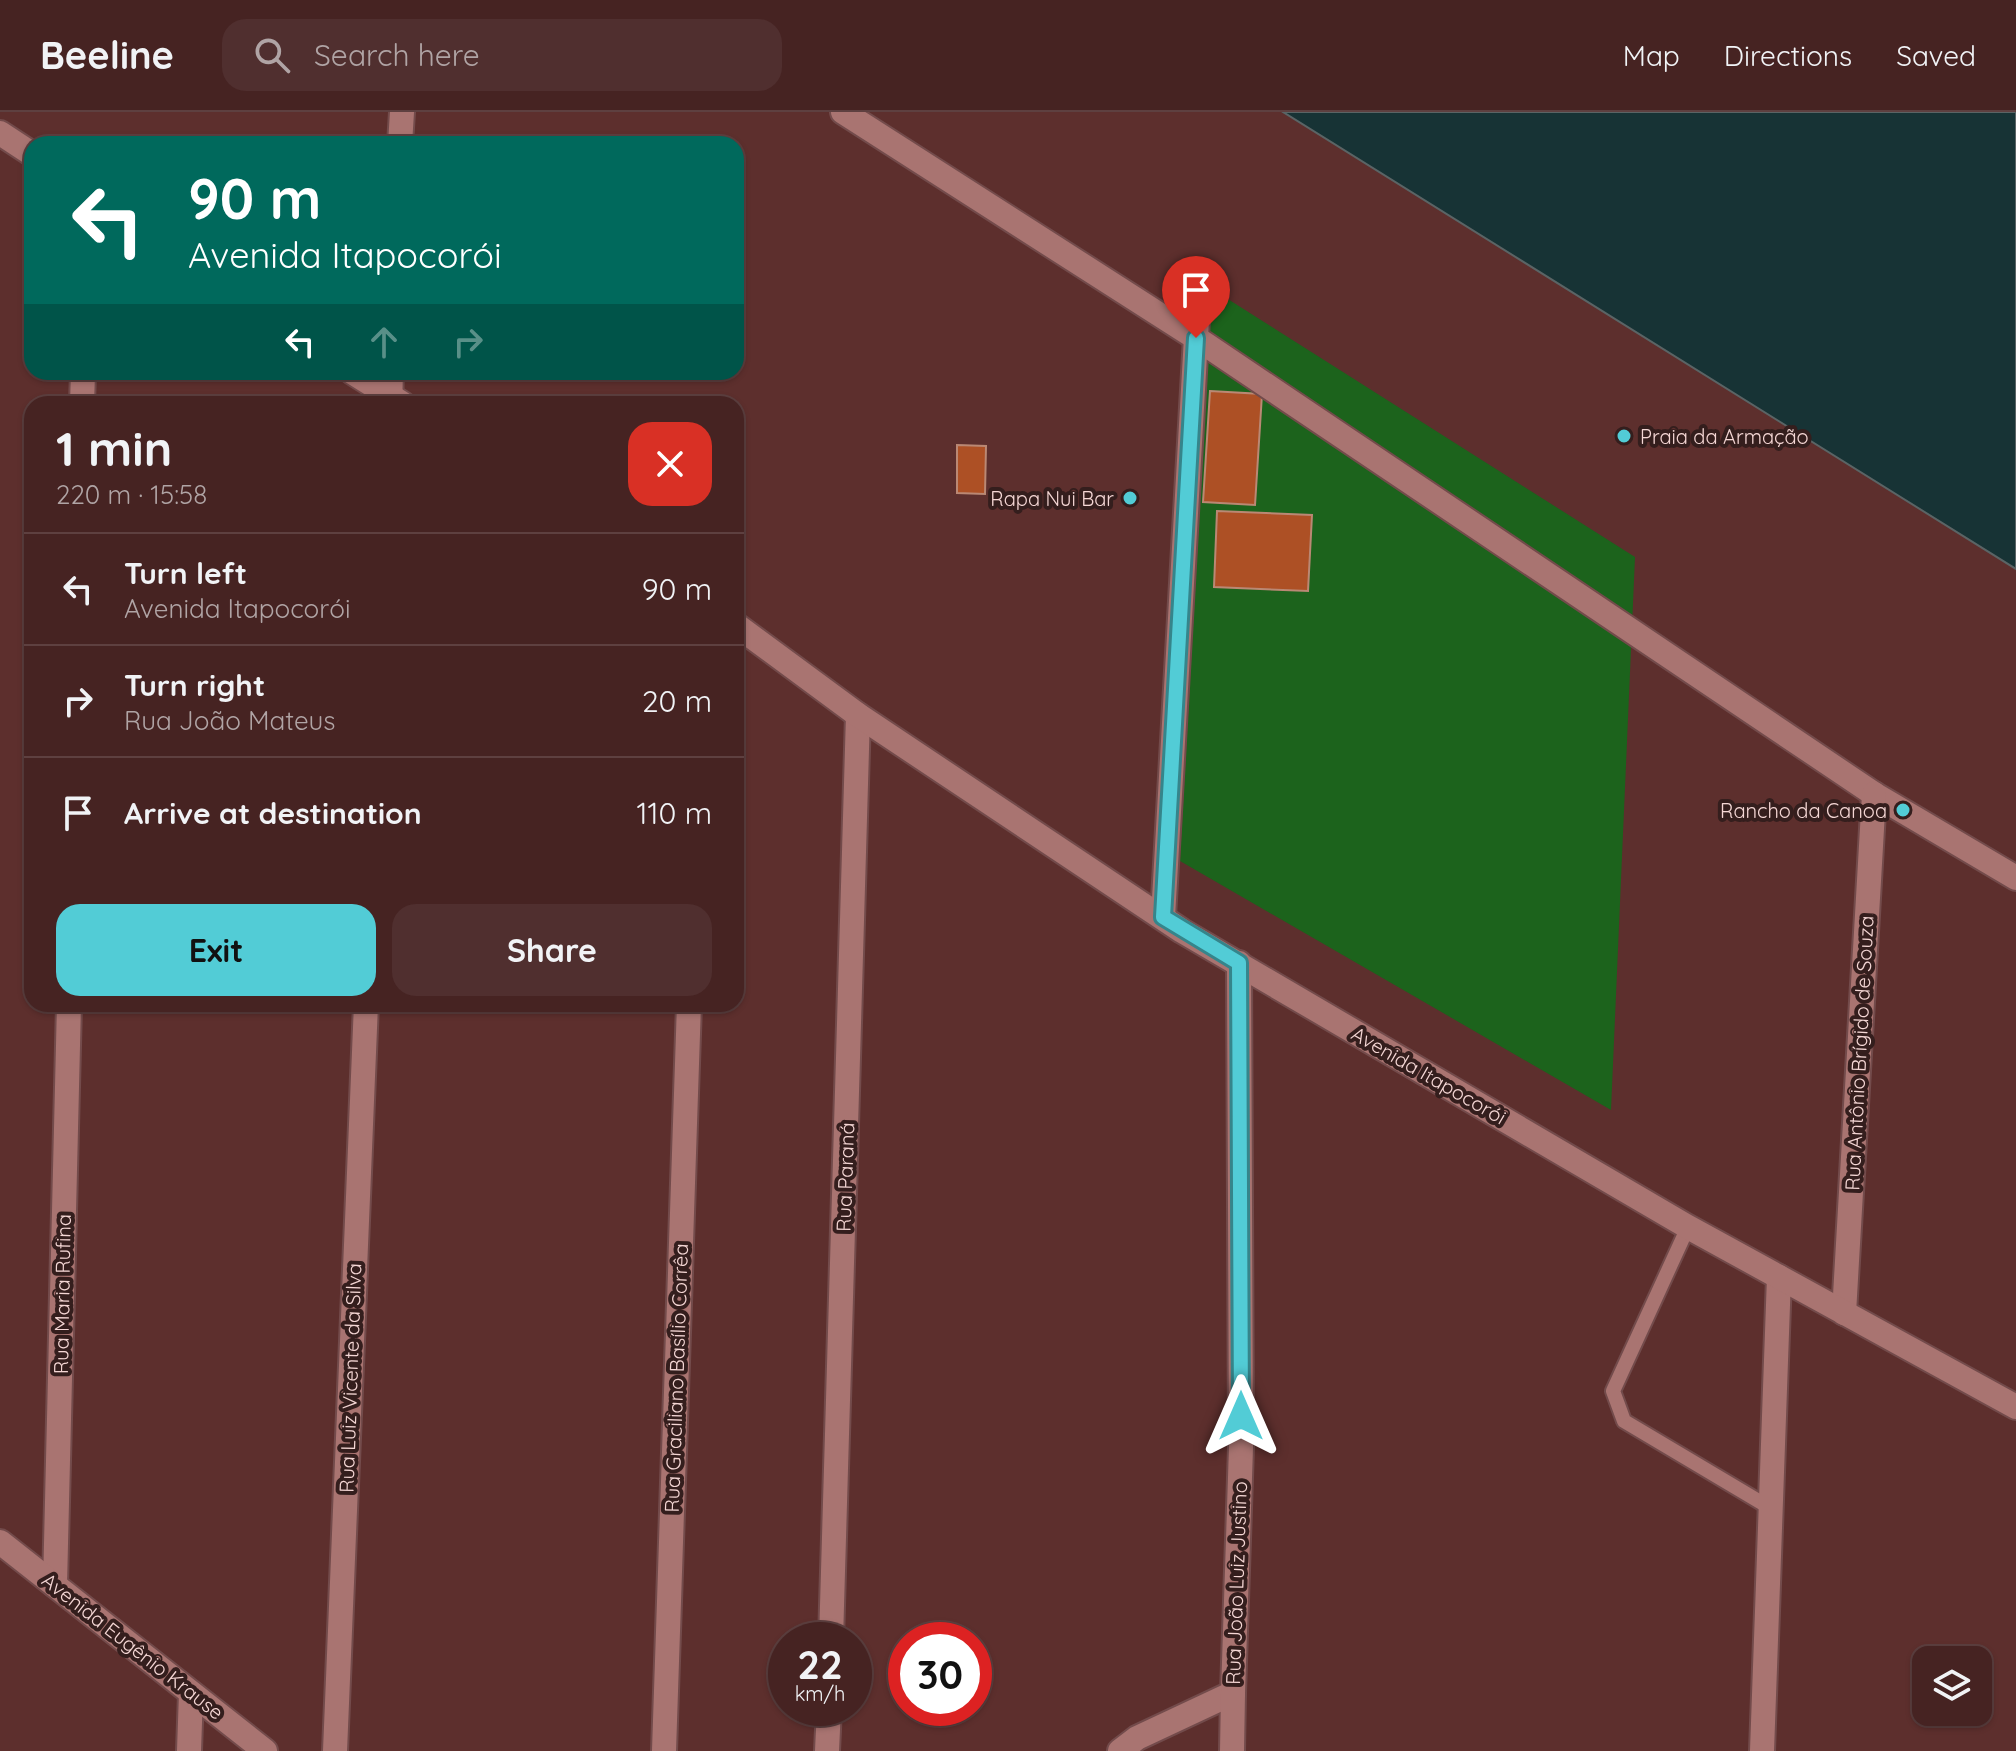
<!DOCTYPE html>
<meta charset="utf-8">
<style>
:root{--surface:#462322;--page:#502f2f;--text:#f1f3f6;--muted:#b0a4a5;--line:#5e4040;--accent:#52ccd6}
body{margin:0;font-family:Quicksand,sans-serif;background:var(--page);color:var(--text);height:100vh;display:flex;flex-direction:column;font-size:30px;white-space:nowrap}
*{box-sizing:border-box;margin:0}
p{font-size:26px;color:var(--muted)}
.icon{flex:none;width:44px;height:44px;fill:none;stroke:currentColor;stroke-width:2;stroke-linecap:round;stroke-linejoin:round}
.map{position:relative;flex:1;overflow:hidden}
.panel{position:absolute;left:24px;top:284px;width:720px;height:616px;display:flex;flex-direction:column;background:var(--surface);border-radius:24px;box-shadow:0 2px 6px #0004,0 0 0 2px var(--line)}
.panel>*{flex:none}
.top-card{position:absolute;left:24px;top:24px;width:720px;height:244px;border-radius:24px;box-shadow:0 2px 6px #0004,0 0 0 2px var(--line);background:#00695c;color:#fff;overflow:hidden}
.buttons{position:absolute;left:1912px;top:1534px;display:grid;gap:16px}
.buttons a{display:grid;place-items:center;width:80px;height:80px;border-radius:16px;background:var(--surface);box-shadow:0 2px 6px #0004,0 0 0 2px var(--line);font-size:40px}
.speed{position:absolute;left:768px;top:1510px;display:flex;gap:16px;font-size:40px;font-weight:700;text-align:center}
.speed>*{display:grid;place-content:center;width:104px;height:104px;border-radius:50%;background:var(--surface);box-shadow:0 2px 6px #0004,0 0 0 2px var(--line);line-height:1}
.speed small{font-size:20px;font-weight:400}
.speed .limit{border:12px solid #d22;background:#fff;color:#111}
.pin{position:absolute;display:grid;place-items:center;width:68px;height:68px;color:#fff;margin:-82px -34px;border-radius:50% 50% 50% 0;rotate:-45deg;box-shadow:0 0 8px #0007}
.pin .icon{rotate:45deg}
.me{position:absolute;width:88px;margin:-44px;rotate:0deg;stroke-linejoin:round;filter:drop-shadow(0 0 6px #0008)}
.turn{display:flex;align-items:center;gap:28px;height:168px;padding:0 32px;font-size:36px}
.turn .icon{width:104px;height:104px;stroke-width:2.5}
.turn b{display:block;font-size:56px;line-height:68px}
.lanes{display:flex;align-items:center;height:76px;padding:0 32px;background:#0003;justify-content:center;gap:40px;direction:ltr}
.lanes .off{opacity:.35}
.round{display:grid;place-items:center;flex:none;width:84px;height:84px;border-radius:24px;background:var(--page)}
.summary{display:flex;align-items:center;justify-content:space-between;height:136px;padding:0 32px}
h1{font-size:48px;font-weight:800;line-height:60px}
.action{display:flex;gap:16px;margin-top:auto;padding:16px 32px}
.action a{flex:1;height:92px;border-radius:24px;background:var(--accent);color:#111;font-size:32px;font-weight:800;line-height:92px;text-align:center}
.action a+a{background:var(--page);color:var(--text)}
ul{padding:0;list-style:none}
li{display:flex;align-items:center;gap:24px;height:112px;padding:0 32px;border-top:2px solid var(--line)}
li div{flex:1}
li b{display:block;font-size:30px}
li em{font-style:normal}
header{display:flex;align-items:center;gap:48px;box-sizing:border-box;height:112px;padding:0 40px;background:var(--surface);border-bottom:2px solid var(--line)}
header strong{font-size:38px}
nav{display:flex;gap:44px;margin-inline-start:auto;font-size:28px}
.search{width:560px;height:72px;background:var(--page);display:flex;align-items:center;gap:20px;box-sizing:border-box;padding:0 28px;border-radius:24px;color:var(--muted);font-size:30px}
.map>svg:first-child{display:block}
.green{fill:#1c631c}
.water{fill:#173335;stroke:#5a6465;stroke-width:2}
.building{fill:#ad5025;stroke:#ba8874;stroke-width:2}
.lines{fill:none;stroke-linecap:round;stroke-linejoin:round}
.lane-casing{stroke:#734b4b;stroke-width:18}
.street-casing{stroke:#734b4b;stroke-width:28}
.secondary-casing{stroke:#734b4b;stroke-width:28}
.lane{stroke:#a97471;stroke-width:14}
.street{stroke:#a97471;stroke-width:24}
.secondary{stroke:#a97471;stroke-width:24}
.route-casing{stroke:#35858b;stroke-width:20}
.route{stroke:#52ccd6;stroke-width:14}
.poi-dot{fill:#52ccd6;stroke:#341e1d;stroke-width:3}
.labels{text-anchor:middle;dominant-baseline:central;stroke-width:8;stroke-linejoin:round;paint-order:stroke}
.poi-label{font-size:20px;fill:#f5d7d5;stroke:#341e1d;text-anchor:end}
.street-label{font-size:20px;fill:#f5d7d5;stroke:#341e1d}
</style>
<header>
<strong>Beeline</strong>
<div class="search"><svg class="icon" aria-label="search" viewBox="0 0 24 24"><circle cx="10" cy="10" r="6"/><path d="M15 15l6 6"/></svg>Search here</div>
<nav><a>Map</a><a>Directions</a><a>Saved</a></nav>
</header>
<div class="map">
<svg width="2016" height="1639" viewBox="0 0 2016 1639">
<rect width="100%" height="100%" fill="#5d2f2d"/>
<path class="green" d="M1212 177 1635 445 1611 998 1180 749Z"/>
<path class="water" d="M1283 0H2016V457Z"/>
<g class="building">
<path d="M1210 279 1262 282 1255 393 1203 390Z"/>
<path d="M957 333 986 334 985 382 957 381Z"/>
<path d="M1217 399 1312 403 1308 479 1214 475Z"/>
</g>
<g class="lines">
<defs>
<path id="lane" d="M1688 1115 1613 1279 1624 1309 1772 1397"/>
<g id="street">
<path d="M843 0 1196 226 1874 682 2016 766"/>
<path d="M400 32 402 0"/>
<path d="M82 292 83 260"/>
<path d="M390 292 391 260"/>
<path d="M1163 805 1198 190"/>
<path d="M1844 1201 1874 682"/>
<path d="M55 1473 69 892"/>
<path d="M831 1528 858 603"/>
<path d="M189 1639 191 1581"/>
<path d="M335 1639 366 892"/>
<path d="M664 1639 689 892"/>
<path d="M827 1639 829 1596"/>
<path d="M1120 1639 1137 1626 1233 1581 1241 1335 1239 851"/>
<path d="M1232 1639 1233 1581"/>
<path d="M1762 1639 1779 1165"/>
</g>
<g id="secondary">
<path d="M0 21 32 42"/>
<path d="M352 260 403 292"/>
<path d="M736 513 858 603 1182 819 1688 1115 2016 1295"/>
<path d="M0 1430 265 1639"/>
</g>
</defs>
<use href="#lane" class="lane-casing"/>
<use href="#street" class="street-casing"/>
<use href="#secondary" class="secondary-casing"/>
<use href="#lane" class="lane"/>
<use href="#street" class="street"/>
<use href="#secondary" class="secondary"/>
</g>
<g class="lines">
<defs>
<path id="route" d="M1196 226 1163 805 1239 851 1241 1304"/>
</defs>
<use href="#route" class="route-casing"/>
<use href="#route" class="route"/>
</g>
<g class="poi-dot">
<circle cx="1624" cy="324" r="8"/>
<circle cx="1130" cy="386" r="8"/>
<circle cx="1903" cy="698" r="8"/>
</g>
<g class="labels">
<g class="poi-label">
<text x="1640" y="324" text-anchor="start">Praia da Armação</text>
<text x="1114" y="386">Rapa Nui Bar</text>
<text x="1887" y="698">Rancho da Canoa</text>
</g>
<g class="street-label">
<text transform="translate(1859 941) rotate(-87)">Rua Antônio Brígido de Souza</text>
<text transform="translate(1429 963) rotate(30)">Avenida Itapocorói</text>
<text transform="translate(845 1065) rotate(-88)">Rua Paraná</text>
<text transform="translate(62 1182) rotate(-89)">Rua Maria Rufina</text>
<text transform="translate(350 1266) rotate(-88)">Rua Luiz Vicente da Silva</text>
<text transform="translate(676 1266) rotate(-88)">Rua Graciliano Basílio Corrêa</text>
<text transform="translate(1236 1471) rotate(-88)">Rua João Luiz Justino</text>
<text transform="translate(133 1534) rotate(38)">Avenida Eugênio Krause</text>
</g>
</g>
</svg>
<div class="buttons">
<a><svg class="icon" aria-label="layers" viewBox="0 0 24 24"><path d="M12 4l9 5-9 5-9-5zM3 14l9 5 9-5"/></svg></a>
</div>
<div class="speed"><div>22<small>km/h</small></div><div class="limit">30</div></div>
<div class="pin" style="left:1196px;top:226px;background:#d93025"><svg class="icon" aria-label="arrive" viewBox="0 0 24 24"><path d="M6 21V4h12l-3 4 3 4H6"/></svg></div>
<svg class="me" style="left:1241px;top:1304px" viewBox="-20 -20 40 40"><path d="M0-17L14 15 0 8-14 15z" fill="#52ccd6" stroke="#fff" stroke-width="4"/></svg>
<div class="top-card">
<div class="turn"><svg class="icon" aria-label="left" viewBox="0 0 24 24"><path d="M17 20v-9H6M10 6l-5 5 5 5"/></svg><div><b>90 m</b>Avenida Itapocorói</div></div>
<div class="lanes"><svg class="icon" aria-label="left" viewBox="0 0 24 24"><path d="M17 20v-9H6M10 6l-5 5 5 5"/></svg><svg class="icon off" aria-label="ahead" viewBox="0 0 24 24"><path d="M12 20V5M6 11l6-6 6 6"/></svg><svg class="icon off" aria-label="right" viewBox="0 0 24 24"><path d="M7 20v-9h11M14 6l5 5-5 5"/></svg></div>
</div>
<section class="panel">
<div class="summary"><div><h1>1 min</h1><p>220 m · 15:58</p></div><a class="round" style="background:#d93025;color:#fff"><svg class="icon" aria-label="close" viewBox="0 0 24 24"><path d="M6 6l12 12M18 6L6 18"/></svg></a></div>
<ul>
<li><svg class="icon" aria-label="left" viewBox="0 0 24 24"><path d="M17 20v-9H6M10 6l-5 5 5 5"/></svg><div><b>Turn left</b><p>Avenida Itapocorói</p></div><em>90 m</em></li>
<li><svg class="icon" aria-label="right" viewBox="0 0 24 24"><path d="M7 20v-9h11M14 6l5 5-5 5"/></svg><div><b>Turn right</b><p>Rua João Mateus</p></div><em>20 m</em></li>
<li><svg class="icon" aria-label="arrive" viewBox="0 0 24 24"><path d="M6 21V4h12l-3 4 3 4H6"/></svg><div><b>Arrive at destination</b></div><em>110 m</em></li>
</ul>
<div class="action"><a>Exit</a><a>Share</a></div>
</section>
</div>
